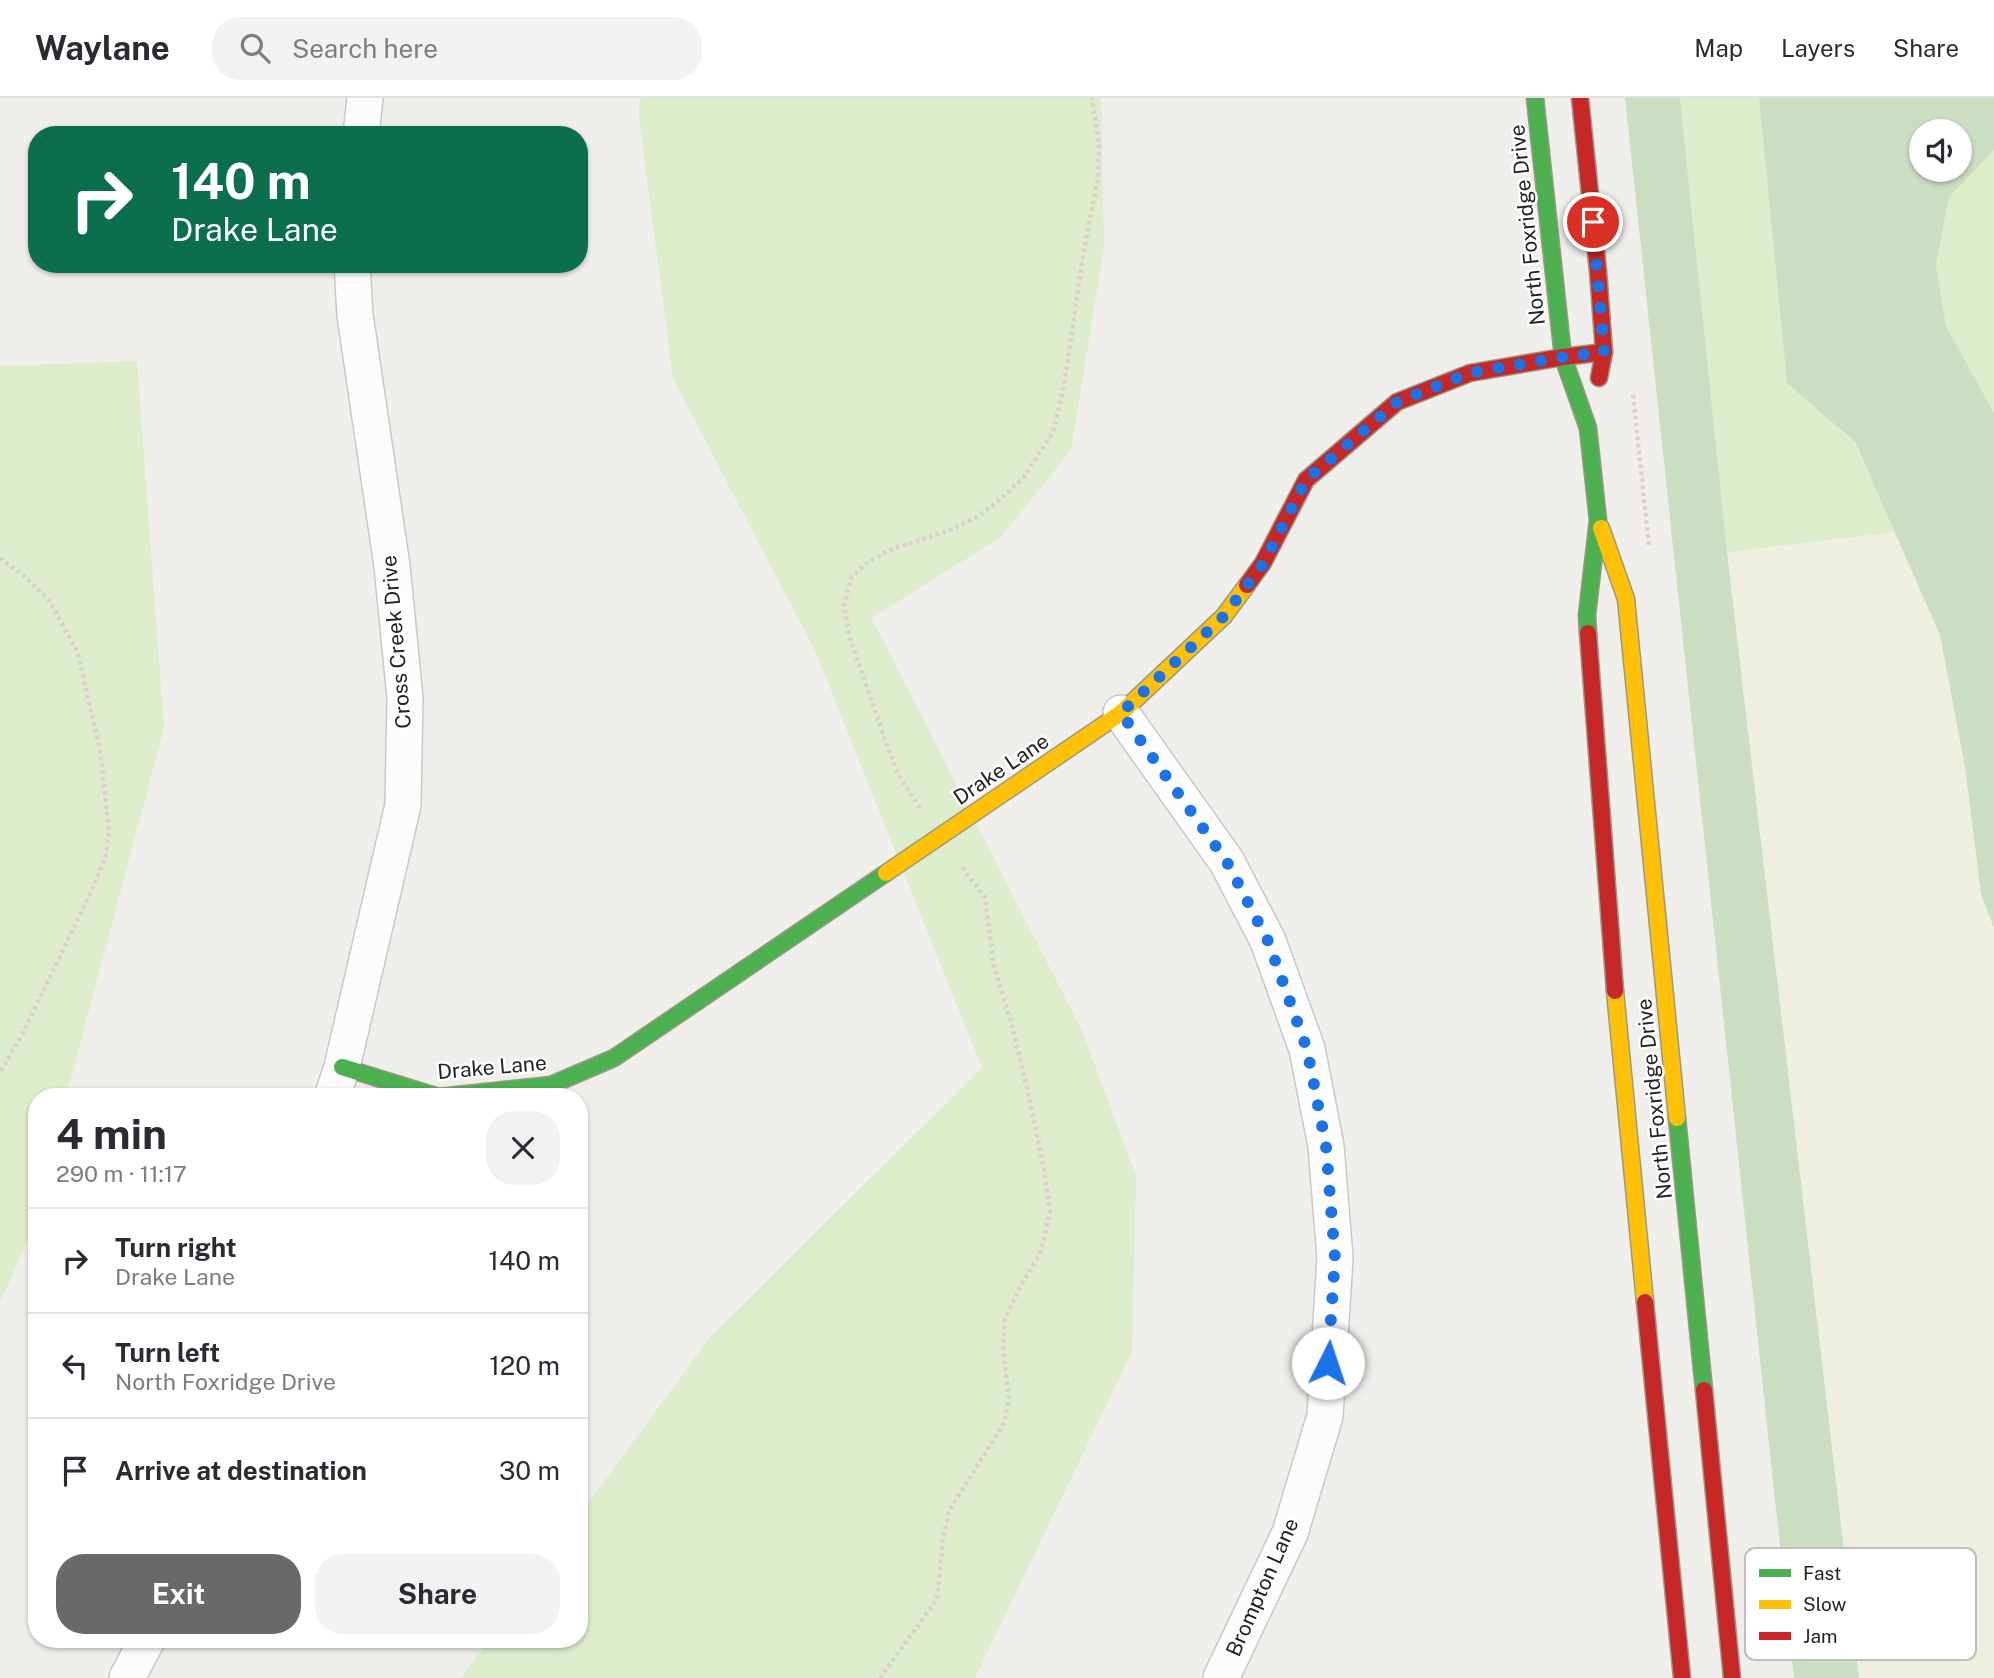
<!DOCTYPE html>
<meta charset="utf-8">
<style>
:root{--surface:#fff;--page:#f2f2f3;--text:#2b2b33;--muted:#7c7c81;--line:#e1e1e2;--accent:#6a6968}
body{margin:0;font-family:"Public Sans",sans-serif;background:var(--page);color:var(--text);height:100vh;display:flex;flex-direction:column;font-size:26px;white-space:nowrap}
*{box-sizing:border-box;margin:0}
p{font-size:23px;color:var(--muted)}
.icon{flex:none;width:38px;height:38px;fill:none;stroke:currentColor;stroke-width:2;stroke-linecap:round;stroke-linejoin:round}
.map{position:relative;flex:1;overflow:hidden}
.sheet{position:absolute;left:28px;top:990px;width:560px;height:560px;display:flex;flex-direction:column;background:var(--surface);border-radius:28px;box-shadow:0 2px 5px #0004}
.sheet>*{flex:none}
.banner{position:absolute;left:28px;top:28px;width:560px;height:147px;border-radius:28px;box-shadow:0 2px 5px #0004;background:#0b6e4f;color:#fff;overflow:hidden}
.fabs{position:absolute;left:1909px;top:21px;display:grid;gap:14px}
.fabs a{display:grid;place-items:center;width:63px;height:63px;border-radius:50%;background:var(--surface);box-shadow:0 2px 5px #0004;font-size:35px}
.pin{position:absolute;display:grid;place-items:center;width:60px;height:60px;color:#fff;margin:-30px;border:4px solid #fff;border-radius:50%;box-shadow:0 2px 7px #0007}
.me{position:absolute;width:77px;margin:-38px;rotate:4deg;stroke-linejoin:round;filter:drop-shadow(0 0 5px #0008)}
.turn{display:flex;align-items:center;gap:24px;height:147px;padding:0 28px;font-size:32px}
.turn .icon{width:91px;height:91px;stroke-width:2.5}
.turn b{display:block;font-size:49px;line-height:60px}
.round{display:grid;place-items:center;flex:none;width:74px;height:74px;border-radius:28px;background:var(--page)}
.overview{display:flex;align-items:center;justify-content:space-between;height:119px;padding:0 28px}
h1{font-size:42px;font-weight:700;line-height:52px}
.action{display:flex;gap:14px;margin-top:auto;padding:14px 28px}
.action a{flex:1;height:80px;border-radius:28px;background:var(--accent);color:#fff;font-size:28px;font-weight:700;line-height:80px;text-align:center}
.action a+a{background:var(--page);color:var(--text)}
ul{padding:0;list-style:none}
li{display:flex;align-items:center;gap:21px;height:105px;padding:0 28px;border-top:2px solid var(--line)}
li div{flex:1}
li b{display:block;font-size:26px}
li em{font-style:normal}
header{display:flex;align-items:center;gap:42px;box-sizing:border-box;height:98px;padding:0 35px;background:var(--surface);border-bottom:2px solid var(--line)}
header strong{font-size:33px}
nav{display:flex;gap:38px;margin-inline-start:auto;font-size:24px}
.search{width:490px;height:63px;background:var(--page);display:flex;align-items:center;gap:18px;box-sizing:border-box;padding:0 24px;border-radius:28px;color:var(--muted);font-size:26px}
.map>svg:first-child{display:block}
.farmland{fill:#efefdf}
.grass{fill:#ddeccb}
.forest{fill:#cbdec1;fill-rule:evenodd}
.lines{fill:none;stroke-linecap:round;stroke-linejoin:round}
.street-casing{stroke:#c9c8c7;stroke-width:38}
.fast-casing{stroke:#999a82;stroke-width:19}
.slow-casing{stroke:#999a82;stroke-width:19}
.jam-casing{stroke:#999a82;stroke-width:19}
.path{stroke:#dccecd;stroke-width:4.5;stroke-dasharray:3.5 3.5;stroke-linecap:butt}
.street{stroke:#fdfcfc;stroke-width:35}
.fast{stroke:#4caf50;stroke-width:16}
.slow{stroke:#ffc107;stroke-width:16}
.jam{stroke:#c62828;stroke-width:16}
.route{stroke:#1a73e8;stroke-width:12;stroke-dasharray:0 21.6}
.labels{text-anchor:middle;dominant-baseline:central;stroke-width:5;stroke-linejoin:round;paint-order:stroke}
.street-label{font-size:21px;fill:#222;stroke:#fff}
.key{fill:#fff;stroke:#bdbdbd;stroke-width:2}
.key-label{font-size:19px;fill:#222}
</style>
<header>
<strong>Waylane</strong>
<div class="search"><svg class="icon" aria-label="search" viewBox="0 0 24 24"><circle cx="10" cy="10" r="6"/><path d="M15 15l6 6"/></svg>Search here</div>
<nav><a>Map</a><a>Layers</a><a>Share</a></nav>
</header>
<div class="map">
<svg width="1994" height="1580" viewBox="0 0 1994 1580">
<rect width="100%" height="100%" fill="#f0eeeb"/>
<path class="farmland" d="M1895 434 1940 537 1965 669 1981 796 1994 830V1580H1859L1727 454Z"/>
<g class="grass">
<path d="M641 0H1101L1104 149 1071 352 1001 439 872 520 1082 933 1136 1078 1132 1254 975 1580H461L489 1542H579V1418L710 1239 982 970 817 557 673 281 638 12Z"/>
<path d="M1680 0H1759L1787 284 1854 344 1895 434 1727 454Z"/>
<path d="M1994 52V315L1946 228 1936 167 1949 99Z"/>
<path d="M137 263 164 630 66 999H37V1110L30 1136 0 1205V268Z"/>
</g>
<g class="forest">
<path d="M1625 0H1680L1727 454 1859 1580H1794Z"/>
<path d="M1759 0H1994V52L1949 99 1936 167 1946 228 1994 315V830L1981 796 1965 669 1940 537 1855 344 1787 285ZM1922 33H1960V72H1922Z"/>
</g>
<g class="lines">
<defs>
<g id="street">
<path d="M361 37 365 0"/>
<path d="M1121 615 1227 764 1268 843 1307 951 1326 1048 1335 1160 1325 1318 1290 1435 1221 1580"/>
<path d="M332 999 342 969 403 707 405 600 392 468 355 217 352 166"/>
<path d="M127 1580 147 1542"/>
</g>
<g id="fast">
<path d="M1535 0 1563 259 1588 330 1598 422 1587 517 1588 535"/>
<path d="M342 969 439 999 551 987 614 960 886 775"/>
<path d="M1677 1020 1704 1292"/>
</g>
<g id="slow">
<path d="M1601 430 1626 501 1677 1020"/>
<path d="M886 775 1121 615 1224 518 1247 487"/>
<path d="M1615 893 1645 1204"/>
</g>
<g id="jam">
<path d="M1580 0 1598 173 1604 254 1599 280"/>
<path d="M1247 487 1263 465 1306 382 1397 304 1470 275 1563 259 1604 254"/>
<path d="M1588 535 1615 893"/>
<path d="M1645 1204 1682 1580"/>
<path d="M1704 1292 1732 1580"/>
</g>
</defs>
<use href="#street" class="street-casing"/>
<use href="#fast" class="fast-casing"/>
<use href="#slow" class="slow-casing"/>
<use href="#jam" class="jam-casing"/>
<g class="path">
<path d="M1633 297 1649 448"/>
<path d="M0 460 23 477 49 502 77 553 100 651 109 734 105 761 90 796 25 931 0 975"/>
<path d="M920 710 898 676 887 647 849 538 844 507 851 480 868 464 892 451 948 433 977 419 998 403 1024 379 1053 334 1064 288 1083 157 1098 80 1099 49 1092 0"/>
<path d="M880 1580 937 1501 943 1441 949 1413 1004 1325 1009 1302 1003 1248 1005 1221 1018 1193 1041 1153 1050 1115 1044 1071 1027 990 1011 923 994 869 985 800 960 766"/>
</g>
<use href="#street" class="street"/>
<use href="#fast" class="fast"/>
<use href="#slow" class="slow"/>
<use href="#jam" class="jam"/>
</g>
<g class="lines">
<path class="route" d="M1328 1265 1335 1160 1326 1048 1307 951 1268 843 1227 764 1121 615 1224 518 1263 466 1306 382 1397 304 1470 275 1563 259 1604 254 1593 124"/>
</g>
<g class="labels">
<g class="street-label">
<text transform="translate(1527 127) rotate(-96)">North Foxridge Drive</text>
<text transform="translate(396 544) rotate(-95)">Cross Creek Drive</text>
<text transform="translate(1001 671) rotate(-34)">Drake Lane</text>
<text transform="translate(492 969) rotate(-5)">Drake Lane</text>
<text transform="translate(1654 1001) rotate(-96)">North Foxridge Drive</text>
<text transform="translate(1262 1489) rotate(-66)">Brompton Lane</text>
</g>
</g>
<rect x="1745" y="1450" width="231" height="112" rx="10" class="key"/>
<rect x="1759" y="1471" width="32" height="8" fill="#4caf50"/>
<rect x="1759" y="1502" width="32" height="9" fill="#ffc107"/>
<rect x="1759" y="1534" width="32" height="8" fill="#c62828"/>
<g class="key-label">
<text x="1803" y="1482">Fast</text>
<text x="1803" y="1513">Slow</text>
<text x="1803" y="1545">Jam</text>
</g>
</svg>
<div class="fabs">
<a><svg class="icon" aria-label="sound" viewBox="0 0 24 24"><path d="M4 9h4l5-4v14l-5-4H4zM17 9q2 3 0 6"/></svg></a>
</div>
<div class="pin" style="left:1593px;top:124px;background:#d93025"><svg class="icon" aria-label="arrive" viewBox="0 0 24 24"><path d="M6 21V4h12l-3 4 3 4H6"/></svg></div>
<svg class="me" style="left:1328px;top:1265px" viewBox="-20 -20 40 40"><circle r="19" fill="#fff"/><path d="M0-13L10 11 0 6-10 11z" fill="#1a73e8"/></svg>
<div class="banner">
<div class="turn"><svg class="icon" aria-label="right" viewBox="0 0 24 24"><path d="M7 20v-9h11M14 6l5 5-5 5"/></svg><div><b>140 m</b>Drake Lane</div></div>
</div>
<section class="sheet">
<div class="overview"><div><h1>4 min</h1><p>290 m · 11:17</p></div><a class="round"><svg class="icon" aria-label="close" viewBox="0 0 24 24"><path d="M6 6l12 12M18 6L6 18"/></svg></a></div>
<ul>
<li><svg class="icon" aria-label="right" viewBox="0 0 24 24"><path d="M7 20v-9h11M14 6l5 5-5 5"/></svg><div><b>Turn right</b><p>Drake Lane</p></div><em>140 m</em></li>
<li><svg class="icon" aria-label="left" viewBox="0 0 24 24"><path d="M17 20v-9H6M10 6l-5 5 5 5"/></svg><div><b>Turn left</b><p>North Foxridge Drive</p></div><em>120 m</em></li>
<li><svg class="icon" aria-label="arrive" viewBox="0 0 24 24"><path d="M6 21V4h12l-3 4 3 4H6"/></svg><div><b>Arrive at destination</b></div><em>30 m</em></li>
</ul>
<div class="action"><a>Exit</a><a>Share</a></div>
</section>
</div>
